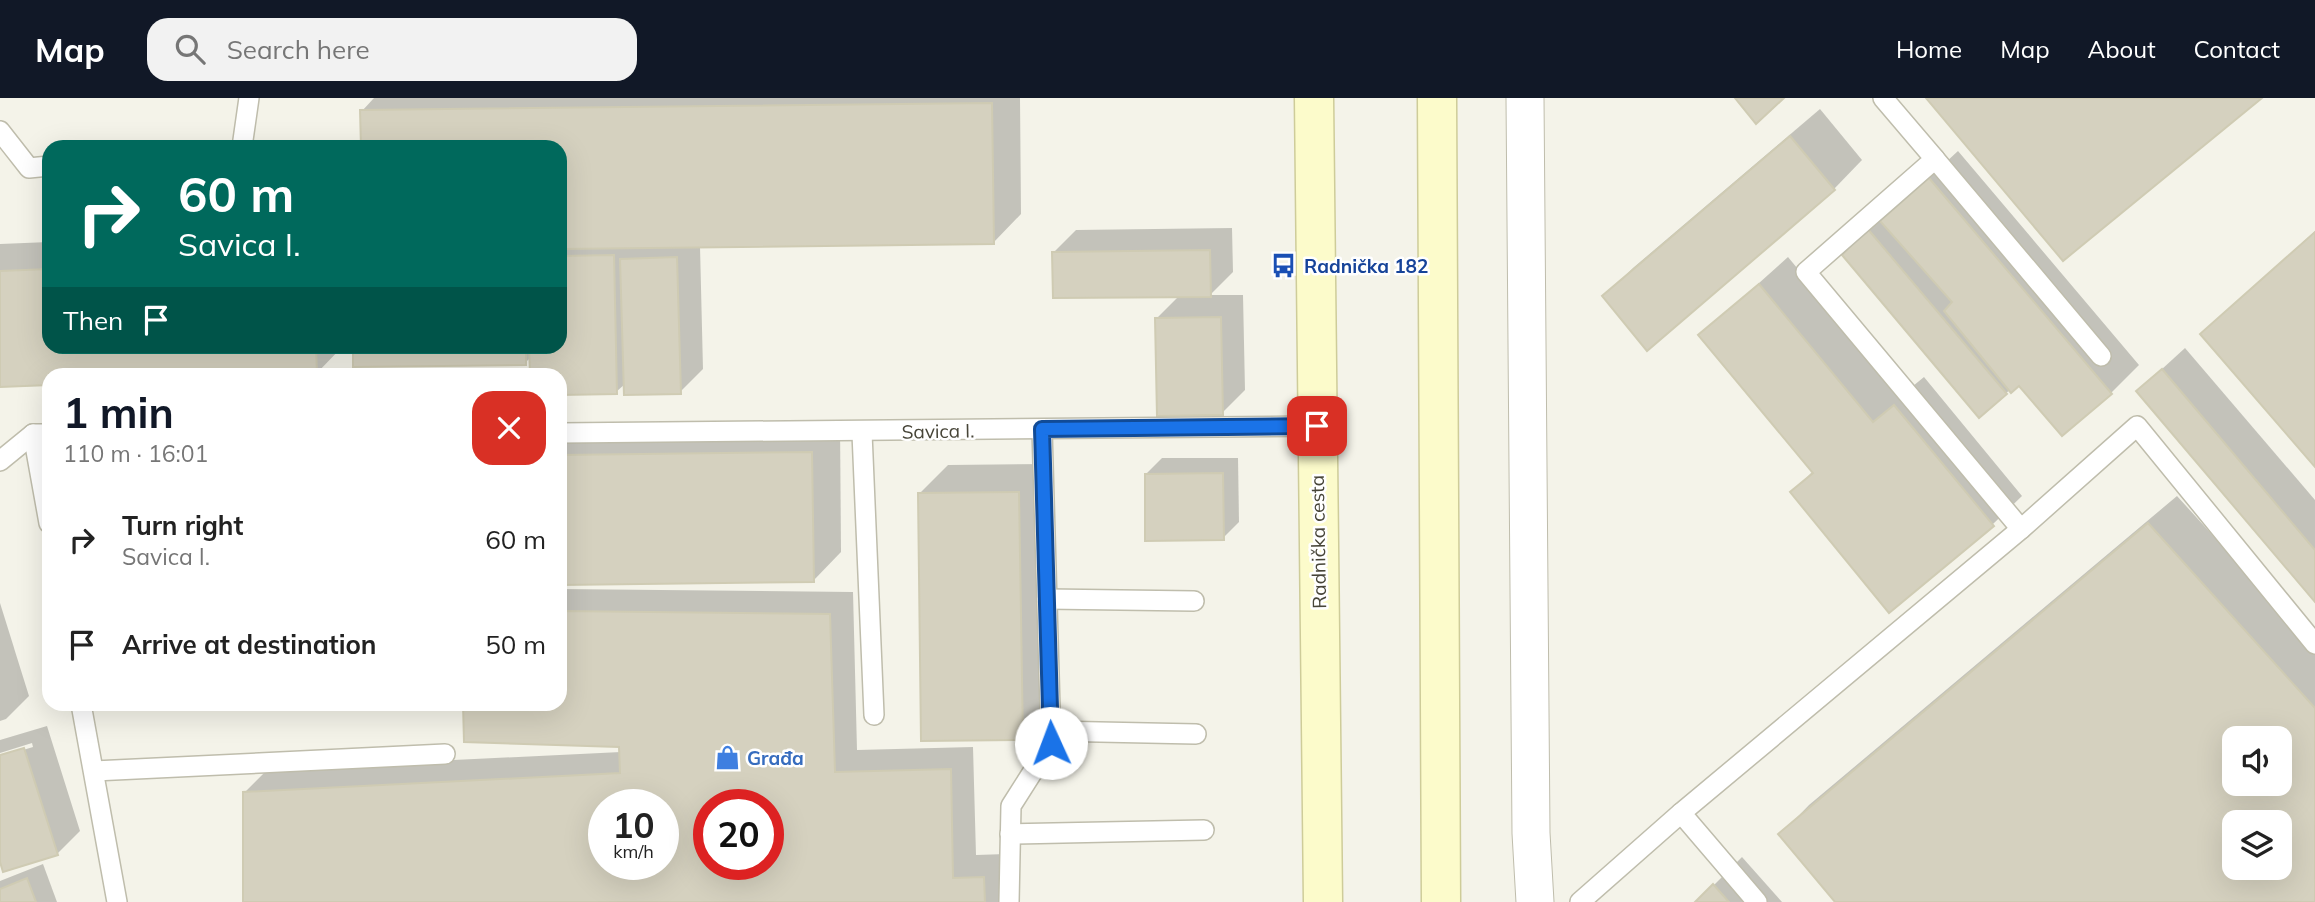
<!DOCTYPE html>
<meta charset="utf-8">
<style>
:root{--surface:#fff;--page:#f2f2f2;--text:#222;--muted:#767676;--accent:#111827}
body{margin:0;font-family:Mulish,sans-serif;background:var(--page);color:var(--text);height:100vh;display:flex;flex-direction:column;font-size:26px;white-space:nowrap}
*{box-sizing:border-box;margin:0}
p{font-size:23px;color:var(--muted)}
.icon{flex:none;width:38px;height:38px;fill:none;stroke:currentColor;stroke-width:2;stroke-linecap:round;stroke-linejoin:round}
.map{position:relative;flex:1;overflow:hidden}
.drawer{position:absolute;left:42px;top:270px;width:525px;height:343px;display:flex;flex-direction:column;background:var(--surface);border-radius:21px;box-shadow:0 7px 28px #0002}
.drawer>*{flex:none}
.guide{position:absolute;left:42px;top:42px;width:525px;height:214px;border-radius:21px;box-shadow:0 7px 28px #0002;background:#00695c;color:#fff;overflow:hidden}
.tools{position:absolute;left:2222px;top:628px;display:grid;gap:14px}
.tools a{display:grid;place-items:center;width:70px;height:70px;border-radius:14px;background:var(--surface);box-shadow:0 7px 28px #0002;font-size:35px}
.speed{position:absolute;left:588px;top:691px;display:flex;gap:14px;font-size:35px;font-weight:700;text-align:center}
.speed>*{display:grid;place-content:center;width:91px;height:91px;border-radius:50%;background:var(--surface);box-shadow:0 7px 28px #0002;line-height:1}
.speed small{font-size:18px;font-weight:400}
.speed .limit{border:10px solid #d22;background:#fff;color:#111}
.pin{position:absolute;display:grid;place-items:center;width:60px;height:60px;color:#fff;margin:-30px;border-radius:14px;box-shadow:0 4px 10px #0006}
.me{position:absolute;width:77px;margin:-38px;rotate:358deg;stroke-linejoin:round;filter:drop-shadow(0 0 5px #0008)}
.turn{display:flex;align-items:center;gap:24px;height:147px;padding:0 21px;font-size:32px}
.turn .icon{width:91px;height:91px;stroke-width:2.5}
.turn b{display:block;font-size:49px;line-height:60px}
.then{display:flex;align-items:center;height:66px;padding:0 21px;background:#0003;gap:14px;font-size:26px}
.round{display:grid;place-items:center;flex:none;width:74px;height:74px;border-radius:21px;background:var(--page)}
.summary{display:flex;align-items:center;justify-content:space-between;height:119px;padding:0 21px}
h1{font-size:42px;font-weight:700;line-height:52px;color:var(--accent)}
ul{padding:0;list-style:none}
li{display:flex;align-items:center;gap:21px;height:105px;padding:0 21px}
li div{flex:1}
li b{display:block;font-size:26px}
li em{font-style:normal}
header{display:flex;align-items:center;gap:42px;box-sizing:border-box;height:98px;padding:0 35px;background:var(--accent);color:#fff}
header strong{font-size:33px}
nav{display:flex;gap:38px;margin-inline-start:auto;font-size:24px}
.search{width:490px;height:63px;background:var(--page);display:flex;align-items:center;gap:18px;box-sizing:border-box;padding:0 24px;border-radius:21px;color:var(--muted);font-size:26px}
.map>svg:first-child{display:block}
.shadow{fill:#0003;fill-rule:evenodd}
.building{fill:#d5d1bf;stroke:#cfcbb3;stroke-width:2;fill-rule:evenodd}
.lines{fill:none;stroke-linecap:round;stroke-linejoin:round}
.service-casing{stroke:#bfbdac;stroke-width:22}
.minor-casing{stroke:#bfbdac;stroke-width:39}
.secondary-casing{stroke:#cecc99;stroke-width:41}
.service{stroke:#fff;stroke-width:19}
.minor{stroke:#fff;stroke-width:37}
.secondary{stroke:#fcfbcb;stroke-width:38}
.route-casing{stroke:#114b97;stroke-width:18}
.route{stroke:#1a73e8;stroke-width:12}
.labels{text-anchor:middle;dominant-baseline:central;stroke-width:5;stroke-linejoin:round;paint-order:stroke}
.transit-label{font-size:19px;font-weight:bold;fill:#164399;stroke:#fff;text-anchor:start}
.street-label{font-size:19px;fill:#474538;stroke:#fff}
.shop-label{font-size:19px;font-weight:bold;fill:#366cbe;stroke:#fff;text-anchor:start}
</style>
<header>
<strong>Map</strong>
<div class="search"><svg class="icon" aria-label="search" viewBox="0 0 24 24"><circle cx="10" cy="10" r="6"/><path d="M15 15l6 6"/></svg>Search here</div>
<nav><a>Home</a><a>Map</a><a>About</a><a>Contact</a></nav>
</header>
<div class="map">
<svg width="2315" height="804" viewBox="0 0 2315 804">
<rect width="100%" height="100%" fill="#f4f3e9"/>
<g class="shadow">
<path d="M374 0H1020L1021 116 993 145 700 148 703 271 680 294 625 286 616 294 560 295V276H532L531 259 525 265 354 248H560V49H362V13Z"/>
<path d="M1820 11 1862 62 1834 91 1647 251 1605 198 1633 170Z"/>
<path d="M1958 53 2139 267 2111 295 2019 285 2006 295 1844 157 1891 109 1894 112Z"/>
<path d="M1232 130 1233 174 1210 197H1243L1245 292 1222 315 1157 220 1180 197 1053 155 1076 132Z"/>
<path d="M2315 133V366L2203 236Z"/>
<path d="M49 144V248H343L317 275 49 276V285L0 287V146Z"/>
<path d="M1788 159 1902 297 1924 279 2022 398 1993 426 1889 512 1792 395 1813 373 1701 237Z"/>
<path d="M2185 250 2315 402V503L2138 293Z"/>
<path d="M840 326 841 454 813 483 560 485V335Z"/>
<path d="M1162 360H1238L1239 424 1223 440 1146 376Z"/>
<path d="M1047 366 1051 612 1022 640 919 396 948 367Z"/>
<path d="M2177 398 2315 550V804H1837L1781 736 1809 707ZM2235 640H2280V686H2235ZM2235 724H2280V770H2235Z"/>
<path d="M560 491 853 494 857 652 973 649 976 757 1006 756 1008 804H245V694L268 671 621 654V648L466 642 464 606H560ZM604 707H663V766H604ZM709 707H768V766H709Z"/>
<path d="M0 505 29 598 6 621 0 623Z"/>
<path d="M47 628 80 733 57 756 0 764V659L33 649 32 645 0 655V642Z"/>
<path d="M1742 759 1782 804H1697Z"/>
<path d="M43 766 57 804H0V783Z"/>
</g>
<g class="building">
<path d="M1735 0H1784L1756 26Z"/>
<path d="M1926 0H2262L2063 163Z"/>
<path d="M992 5 994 146 560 151V49H361L360 12Z"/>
<path d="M1790 38 1835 92 1647 253 1602 198Z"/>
<path d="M1929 80 2112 296 2062 338 2019 288 2011 295 1944 213 1952 204 1880 123Z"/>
<path d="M1867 130 2007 296 1979 320 1842 157Z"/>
<path d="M2315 134V369L2200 236Z"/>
<path d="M1210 152 1211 199 1053 200 1052 154Z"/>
<path d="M614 157 617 296 560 297V276H530L529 248H560V158Z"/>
<path d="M677 159 681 296 624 297 620 161Z"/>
<path d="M49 171V248H316L317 276H49V287L0 289V173Z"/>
<path d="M1759 186 1873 324 1894 307 1994 428 1889 515 1790 394 1813 375 1698 237Z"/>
<path d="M1221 219 1223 317 1157 318 1155 220Z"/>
<path d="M353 248H526V267L353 269Z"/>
<path d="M2162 271 2315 452V504L2136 293Z"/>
<path d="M812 354 814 484 560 487V357Z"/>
<path d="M1223 375 1224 442 1145 443V376Z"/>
<path d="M1019 394 1023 642 921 643 918 395Z"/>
<path d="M2148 425 2315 610V804H1835L1778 736ZM2235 640H2280V686H2235ZM2235 724H2280V770H2235Z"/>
<path d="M560 513 830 516 835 674 951 671 953 780 984 779 985 804H243V694L620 675 619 649 464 644 463 606H560ZM604 707H663V766H604ZM709 707H768V766H709Z"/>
<path d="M325 606H416L325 609Z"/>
<path d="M24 650 58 757 3 774 0 764V657Z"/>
<path d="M27 780 36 804H0V791Z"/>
<path d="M1713 786 1729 804H1695Z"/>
</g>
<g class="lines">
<defs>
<g id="service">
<path d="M1883 0 1935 61 1806 174 2021 431"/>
<path d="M0 33 29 70 49 68"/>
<path d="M242 49 249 0"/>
<path d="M1935 61 2101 258"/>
<path d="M560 335 1317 328"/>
<path d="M862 335 874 617"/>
<path d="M33 336 49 425"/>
<path d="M0 363 33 336H49"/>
<path d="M1047 501 1194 503"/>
<path d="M81 606 117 804"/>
<path d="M1051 633 1196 636"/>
<path d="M94 673 445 656"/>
<path d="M1010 736 1204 732"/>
<path d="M1009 804 1011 708 1051 645 1042 331"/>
<path d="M1580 804 1681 715"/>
<path d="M1757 804 1681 715 2021 431 2137 328 2315 546"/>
</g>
<path id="minor" d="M1525 0 1531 735 1535 804"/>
<g id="secondary">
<path d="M1314 0 1323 804"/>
<path d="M1437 0 1441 804"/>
</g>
</defs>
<use href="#service" class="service-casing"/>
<use href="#minor" class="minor-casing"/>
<use href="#secondary" class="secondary-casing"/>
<use href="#service" class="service"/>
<use href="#minor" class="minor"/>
<use href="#secondary" class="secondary"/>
</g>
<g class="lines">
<defs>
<path id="route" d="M1051 645 1042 331 1317 328"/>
</defs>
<use href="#route" class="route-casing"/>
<use href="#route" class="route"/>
</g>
<defs>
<symbol id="bus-bare" viewBox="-9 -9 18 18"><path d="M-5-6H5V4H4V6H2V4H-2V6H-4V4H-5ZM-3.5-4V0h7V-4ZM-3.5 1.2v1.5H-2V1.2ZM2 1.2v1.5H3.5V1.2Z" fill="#1a4fb4" stroke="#fff" stroke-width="2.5" paint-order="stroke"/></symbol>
<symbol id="shop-bare" viewBox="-9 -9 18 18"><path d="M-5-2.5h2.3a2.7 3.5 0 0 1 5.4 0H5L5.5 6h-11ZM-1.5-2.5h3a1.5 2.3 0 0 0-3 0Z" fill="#3f7fe0" stroke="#fff" stroke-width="2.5" paint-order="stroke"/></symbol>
</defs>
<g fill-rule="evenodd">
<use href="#bus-bare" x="1266" y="150" width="35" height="35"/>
<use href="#shop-bare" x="710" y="642" width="35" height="35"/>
</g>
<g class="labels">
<g class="transit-label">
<text x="1304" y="168">Radnička 182</text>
</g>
<g class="street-label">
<text transform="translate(938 333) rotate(-1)">Savica I.</text>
<text transform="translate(1318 444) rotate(-91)">Radnička cesta</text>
</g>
<g class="shop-label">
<text x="747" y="660">Građa</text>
</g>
</g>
</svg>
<div class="tools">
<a><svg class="icon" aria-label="sound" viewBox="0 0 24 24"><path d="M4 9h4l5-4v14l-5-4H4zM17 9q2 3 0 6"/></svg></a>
<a><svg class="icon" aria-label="layers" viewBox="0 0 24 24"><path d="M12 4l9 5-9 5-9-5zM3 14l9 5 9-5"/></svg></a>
</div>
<div class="speed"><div>10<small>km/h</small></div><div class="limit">20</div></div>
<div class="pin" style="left:1317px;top:328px;background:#d93025"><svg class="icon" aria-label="arrive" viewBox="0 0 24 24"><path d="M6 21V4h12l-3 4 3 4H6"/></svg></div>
<svg class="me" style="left:1051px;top:645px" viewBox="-20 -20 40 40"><circle r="19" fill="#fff"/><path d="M0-13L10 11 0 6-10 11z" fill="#1a73e8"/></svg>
<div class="guide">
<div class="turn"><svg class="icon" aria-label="right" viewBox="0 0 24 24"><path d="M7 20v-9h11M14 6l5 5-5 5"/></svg><div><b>60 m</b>Savica I.</div></div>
<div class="then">Then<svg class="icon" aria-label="arrive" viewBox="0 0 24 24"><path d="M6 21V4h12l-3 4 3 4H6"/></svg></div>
</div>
<section class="drawer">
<div class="summary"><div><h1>1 min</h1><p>110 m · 16:01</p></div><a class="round" style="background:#d93025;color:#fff"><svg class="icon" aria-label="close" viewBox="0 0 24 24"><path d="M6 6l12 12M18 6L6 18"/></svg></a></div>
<ul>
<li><svg class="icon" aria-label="right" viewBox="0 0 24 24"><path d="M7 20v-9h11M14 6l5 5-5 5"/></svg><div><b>Turn right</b><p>Savica I.</p></div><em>60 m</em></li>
<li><svg class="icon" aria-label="arrive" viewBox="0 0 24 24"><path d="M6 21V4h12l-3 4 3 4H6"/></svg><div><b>Arrive at destination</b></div><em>50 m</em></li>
</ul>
</section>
</div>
